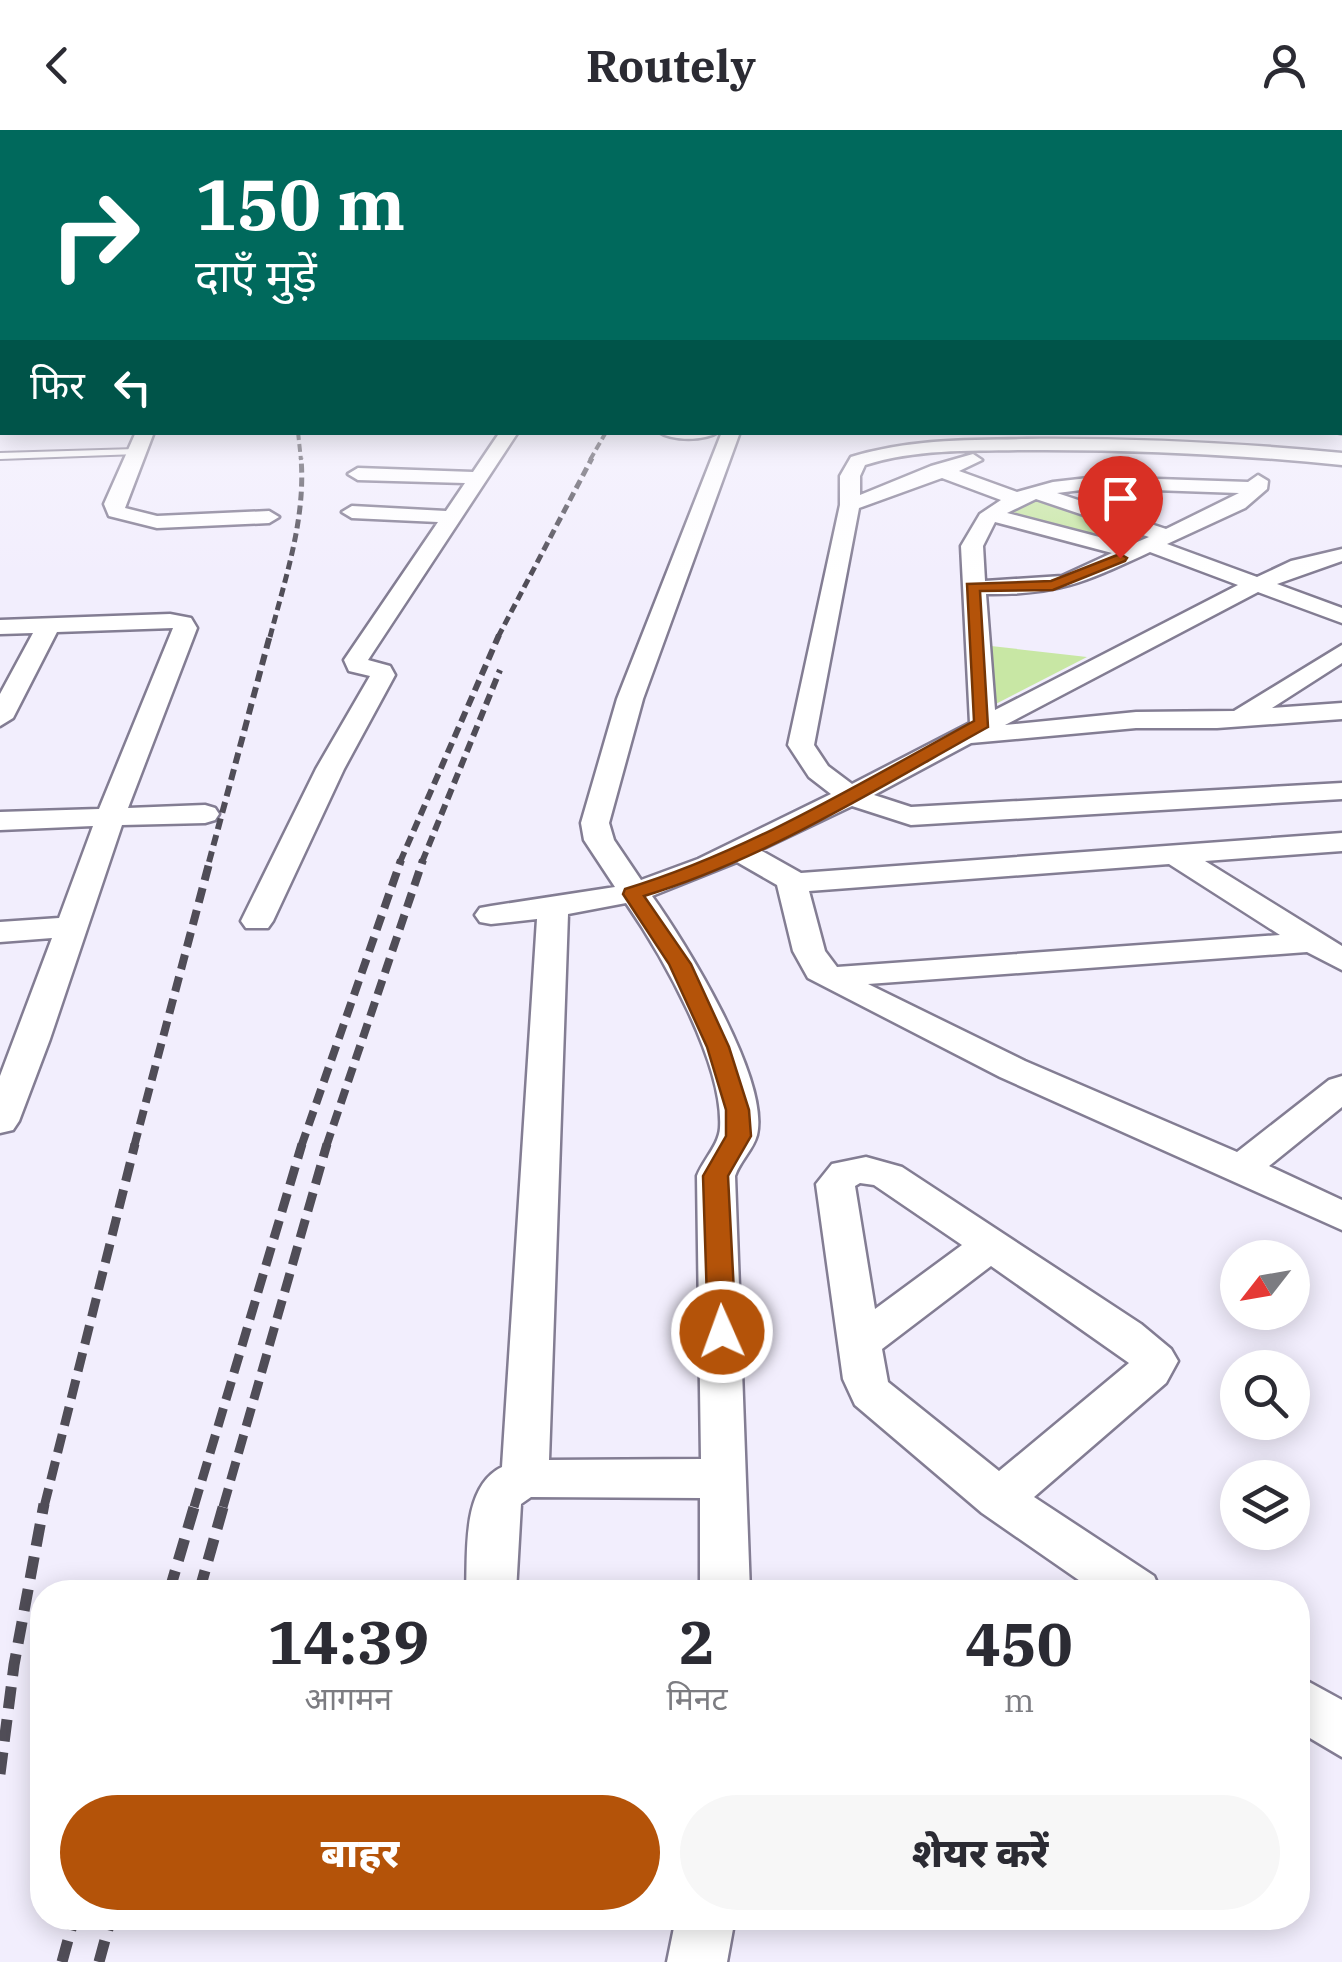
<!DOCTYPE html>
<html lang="hi">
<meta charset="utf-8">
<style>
:root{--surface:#fff;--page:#f7f7f7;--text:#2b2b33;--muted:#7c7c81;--accent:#b45309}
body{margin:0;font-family:"IBM Plex Serif","Noto Sans Devanagari",serif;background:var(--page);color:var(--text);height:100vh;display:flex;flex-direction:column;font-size:38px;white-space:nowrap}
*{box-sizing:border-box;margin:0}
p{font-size:32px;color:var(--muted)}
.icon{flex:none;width:55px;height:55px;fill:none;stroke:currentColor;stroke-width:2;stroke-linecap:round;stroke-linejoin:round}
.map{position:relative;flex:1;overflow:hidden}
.side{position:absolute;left:30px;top:1450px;width:1280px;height:350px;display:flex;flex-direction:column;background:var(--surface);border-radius:40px;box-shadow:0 5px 25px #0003}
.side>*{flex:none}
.guide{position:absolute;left:0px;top:0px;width:1342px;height:305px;box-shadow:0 5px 25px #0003;background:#00695c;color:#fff;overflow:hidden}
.needle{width:65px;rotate:239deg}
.controls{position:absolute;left:1220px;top:1110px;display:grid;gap:20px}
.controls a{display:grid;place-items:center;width:90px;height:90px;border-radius:50%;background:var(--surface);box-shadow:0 5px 25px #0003;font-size:50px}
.pin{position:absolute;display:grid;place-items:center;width:85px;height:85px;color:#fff;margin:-102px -42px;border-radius:50% 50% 50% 0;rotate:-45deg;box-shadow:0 0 10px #0007}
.pin .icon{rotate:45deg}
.me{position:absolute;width:110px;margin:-55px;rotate:358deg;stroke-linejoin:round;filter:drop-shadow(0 0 8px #0008)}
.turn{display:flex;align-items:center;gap:35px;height:210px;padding:0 30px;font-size:45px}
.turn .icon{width:130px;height:130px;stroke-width:2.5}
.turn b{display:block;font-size:70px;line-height:85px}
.then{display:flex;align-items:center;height:95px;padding:0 30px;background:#0003;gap:20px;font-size:38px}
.eta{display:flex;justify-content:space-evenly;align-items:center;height:170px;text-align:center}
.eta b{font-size:60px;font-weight:800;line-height:70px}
.action{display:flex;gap:20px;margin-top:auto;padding:20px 30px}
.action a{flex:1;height:115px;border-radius:60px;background:var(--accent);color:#fff;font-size:40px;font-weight:800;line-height:115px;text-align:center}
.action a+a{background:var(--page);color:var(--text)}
header{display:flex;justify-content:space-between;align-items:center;height:130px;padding:0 30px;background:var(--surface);font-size:45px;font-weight:800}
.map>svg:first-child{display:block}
.green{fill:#c8e7a4}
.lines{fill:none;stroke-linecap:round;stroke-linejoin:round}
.service-casing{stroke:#837d93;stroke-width:4}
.minor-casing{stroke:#837d93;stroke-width:5}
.secondary-casing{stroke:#837d93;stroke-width:6}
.service{fill:#fff;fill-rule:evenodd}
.minor{fill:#fff;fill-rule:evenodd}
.secondary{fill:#fff;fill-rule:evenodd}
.rail-far5{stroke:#504d57;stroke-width:4;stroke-dasharray:8 4;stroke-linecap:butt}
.rail-far4{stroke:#504d57;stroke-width:5;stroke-dasharray:9 5;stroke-linecap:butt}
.rail-far3{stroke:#504d57;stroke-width:6;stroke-dasharray:11 6;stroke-linecap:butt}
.rail-far2{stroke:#504d57;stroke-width:8;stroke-dasharray:15 8;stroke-linecap:butt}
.rail-far1{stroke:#504d57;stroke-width:9;stroke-dasharray:19 9;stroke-linecap:butt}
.rail{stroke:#504d57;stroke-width:11;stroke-dasharray:22 11;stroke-linecap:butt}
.route{fill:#b45309;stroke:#753606;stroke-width:2.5}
</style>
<header><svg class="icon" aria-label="back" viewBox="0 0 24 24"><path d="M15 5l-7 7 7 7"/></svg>Routely<svg class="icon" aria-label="person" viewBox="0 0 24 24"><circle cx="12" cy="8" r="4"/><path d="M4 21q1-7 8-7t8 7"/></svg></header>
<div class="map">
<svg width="1342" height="1832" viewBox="0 0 1342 1832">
<rect width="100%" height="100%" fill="#f2eefd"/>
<g class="green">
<path d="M1037 366 1161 406 1129 420 993 385Z"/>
<path d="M982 515 1087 527 984 580Z"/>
</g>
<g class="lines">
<defs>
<path id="service" d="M135 319 140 322 138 324 0 329V323Z"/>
<g id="minor">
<path d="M2 206V216L0 217V207Z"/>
<path d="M1342 242V252L1340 253V243Z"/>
<path d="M136 302H154L125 378 157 386 269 381 279 387 269 393 157 398 109 386 104 374Z"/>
<path d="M500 302H518L368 530 390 536 395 545 344 639 273 791 268 798H246L241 791 316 639 370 546 349 541 344 530 438 392 352 388 342 382 352 376 446 381 465 353 358 350 348 344 358 338 473 342Z"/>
<path d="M659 302H718C705 311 672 311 659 302Z"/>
<path d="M722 302H740L643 569 609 693 614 710 641 750 698 729 831 664 809 647 788 615 840 375V346L851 327C909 309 967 310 1027 309 1132 308 1237 313 1342 323V335C1234 324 1127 319 1018 320 967 321 915 319 865 335L860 346V365L931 336 973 324 982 330 959 341 1017 362 1053 352 1097 347 1248 352 1258 345 1268 351 1267 359 1245 378 1167 414 1257 447 1291 431 1342 419V431L1277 454 1342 478V493L1258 462 1005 595 1136 582 1234 581 1342 515V533L1272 578 1342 573V589L1217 598H1136L971 613 874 665 911 677 1342 653V669L911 695 852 676 760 720 801 743 1342 703V721L1205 731 1342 816V840L1307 822 868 854 1025 931 1237 1022 1329 950 1342 946V977L1269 1036 1342 1070V1100L1000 947 808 848 793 821 777 755 737 732 652 766C685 812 770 949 757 1005 753 1020 740 1031 735 1046L750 1462H700V1368L531 1367 521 1374 516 1462H466C468 1423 461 1357 502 1337L537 789 491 794 480 792 475 785 480 778 491 776 615 757 584 710 581 693 617 569ZM942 348 1001 370 980 384 961 416 970 593 852 654 828 636 814 615 859 378ZM1097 358 1239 363 1166 399 1057 363ZM1036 369 1149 407 1130 415 1007 383ZM995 392 1112 423 1062 446 985 451 983 416ZM1150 422 1238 455 995 580 986 464C1059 465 1085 452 1150 422ZM1169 734 1280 805 837 837 825 821 809 761ZM626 773C662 825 724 934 720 998 719 1015 703 1030 697 1046L701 1329 549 1330 568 784Z"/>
<path d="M170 484 191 488 197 498 128 678 205 675 215 678 219 684 215 690 205 693 122 695 50 909 19 991 13 1000 0 1003V946L52 808 0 812V792L59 788 93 696 0 700V682L99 679 173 498 57 502 13 588 0 596V564L33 503 0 504V490Z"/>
<path d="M866 1027 902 1037 1141 1194 1171 1219 1178 1231 1166 1253 1034 1367 1154 1446 1161 1462H1096L982 1383 855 1275 843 1249 816 1054 832 1034ZM860 1053 874 1055 962 1115 875 1179 855 1056ZM991 1136 1129 1233 999 1341 888 1252 882 1219Z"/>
<path d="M1298 1546 1342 1570V1627L1298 1601Z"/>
<path d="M676 1788H735L727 1832H667Z"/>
</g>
<g id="secondary">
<rect x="0" y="246" width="2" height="14"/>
<path d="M1340 287H1342V303L1338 302Z"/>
</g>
</defs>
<use href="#service" class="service-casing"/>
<use href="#minor" class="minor-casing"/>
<use href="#secondary" class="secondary-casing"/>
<use href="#service" class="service"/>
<use href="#minor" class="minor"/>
<use href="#secondary" class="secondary"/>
<g class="rail-far5">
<path d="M298 302 301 330"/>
<path d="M590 330 606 302"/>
</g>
<g class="rail-far4">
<path d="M270 507C285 449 306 389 301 328"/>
<path d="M498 507 592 328"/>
</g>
<g class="rail-far3">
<path d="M209 732 270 505"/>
<path d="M400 732 499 505"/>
<path d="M422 732 500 540"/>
</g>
<g class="rail-far2">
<path d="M134 1017 210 730"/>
<path d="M301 1017 401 730"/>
<path d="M326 1017 423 730"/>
</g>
<g class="rail-far1">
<path d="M44 1377 135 1014"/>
<path d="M194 1377 302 1014"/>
<path d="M223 1377 327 1014"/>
</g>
<g class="rail">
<path d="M169 1462 195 1374"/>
<path d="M199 1462 224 1374"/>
<path d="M0 1644 14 1535 44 1374"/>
<path d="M62 1832 74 1788"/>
<path d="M99 1832 111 1788"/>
</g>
</g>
<linearGradient id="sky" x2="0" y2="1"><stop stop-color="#93c0ee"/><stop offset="0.42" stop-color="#f9f7fe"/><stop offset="1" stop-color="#f9f7fe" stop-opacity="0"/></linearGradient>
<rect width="1342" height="445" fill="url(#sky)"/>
<path class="route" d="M1120 424 1127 428 1125 431 1053 460 980 461 988 597C878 658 765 729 644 766L691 834 729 917 749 980 751 1006 728 1046 736 1202 732 1209 722 1212 712 1209 708 1202 703 1046 726 1006V980L707 917 669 834 623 764 625 759C748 722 862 652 974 591L967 454 1051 451Z"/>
</svg>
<div class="controls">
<a><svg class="needle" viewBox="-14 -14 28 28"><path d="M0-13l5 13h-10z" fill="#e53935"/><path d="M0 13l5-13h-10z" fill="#7c7c81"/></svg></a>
<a><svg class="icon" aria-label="search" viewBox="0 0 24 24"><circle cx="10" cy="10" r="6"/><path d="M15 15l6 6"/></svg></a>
<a><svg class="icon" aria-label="layers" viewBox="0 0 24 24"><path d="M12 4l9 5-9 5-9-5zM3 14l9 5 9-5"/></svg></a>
</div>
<div class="pin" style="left:1120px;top:428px;background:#d93025"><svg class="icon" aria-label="arrive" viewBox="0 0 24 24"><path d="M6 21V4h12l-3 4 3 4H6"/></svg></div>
<svg class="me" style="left:722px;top:1202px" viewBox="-20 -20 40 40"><circle r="17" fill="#b45309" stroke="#fff" stroke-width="3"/><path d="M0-11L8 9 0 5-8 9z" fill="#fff"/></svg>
<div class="guide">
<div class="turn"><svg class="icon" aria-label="right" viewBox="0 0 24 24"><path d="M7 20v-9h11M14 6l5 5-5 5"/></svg><div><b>150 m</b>दाएँ मुड़ें</div></div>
<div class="then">फिर<svg class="icon" aria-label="left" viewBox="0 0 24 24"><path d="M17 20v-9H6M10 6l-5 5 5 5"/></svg></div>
</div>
<section class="side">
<div class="eta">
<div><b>14:39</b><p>आगमन</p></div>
<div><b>2</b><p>मिनट</p></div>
<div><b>450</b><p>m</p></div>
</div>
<div class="action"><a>बाहर</a><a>शेयर करें</a></div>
</section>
</div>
